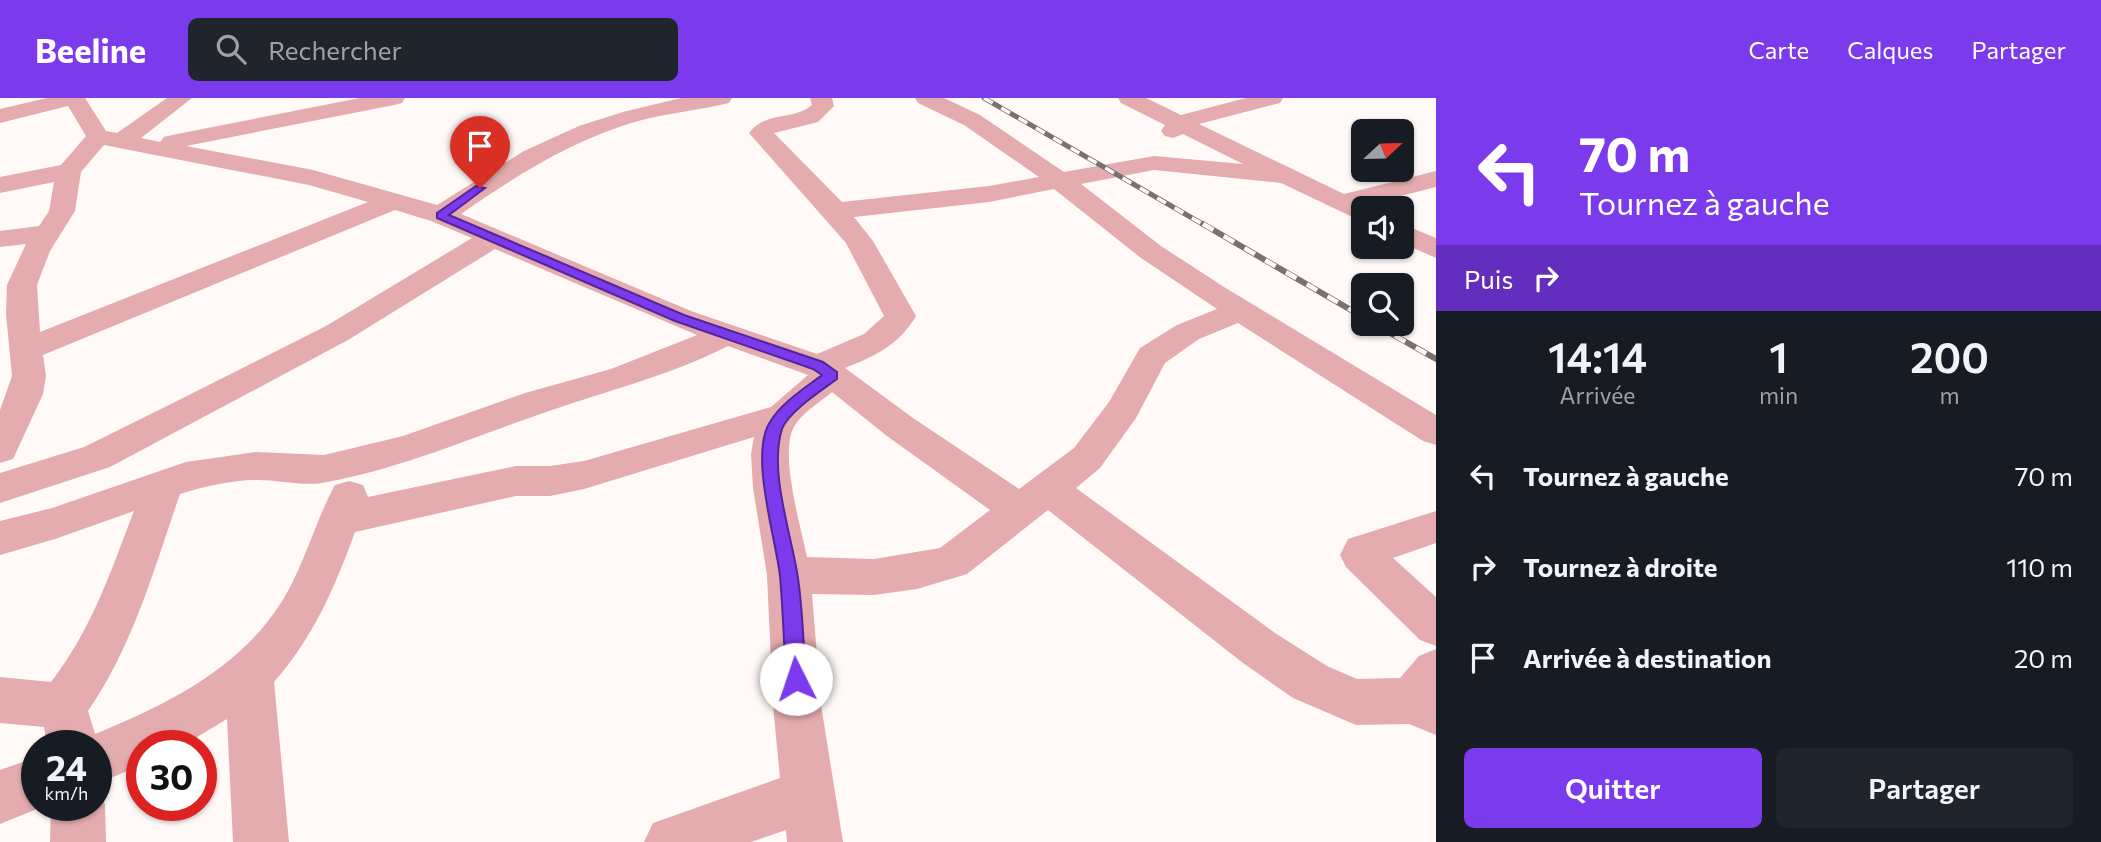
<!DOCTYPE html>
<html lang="fr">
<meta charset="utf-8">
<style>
:root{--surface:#171b24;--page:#20242c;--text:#f1f3f6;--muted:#9ea1a6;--accent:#7c3aed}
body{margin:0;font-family:Commissioner,sans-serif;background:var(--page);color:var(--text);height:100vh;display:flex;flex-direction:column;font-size:26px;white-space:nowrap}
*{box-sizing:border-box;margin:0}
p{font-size:23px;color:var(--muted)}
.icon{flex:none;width:38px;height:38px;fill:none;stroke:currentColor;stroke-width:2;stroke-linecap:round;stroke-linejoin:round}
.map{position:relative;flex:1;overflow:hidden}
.sheet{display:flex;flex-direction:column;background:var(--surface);width:665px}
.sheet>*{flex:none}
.hud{background:#7c3aed;color:#fff;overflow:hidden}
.needle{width:46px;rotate:68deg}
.tools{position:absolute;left:1351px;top:21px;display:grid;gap:14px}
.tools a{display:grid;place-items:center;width:63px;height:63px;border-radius:10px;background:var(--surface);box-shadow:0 2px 5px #0004;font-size:35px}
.speed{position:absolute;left:21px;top:632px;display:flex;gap:14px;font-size:35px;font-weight:700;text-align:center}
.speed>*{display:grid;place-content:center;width:91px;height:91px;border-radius:50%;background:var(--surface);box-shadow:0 2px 5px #0004;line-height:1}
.speed small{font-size:18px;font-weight:400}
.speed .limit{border:10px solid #d22;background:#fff;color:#111}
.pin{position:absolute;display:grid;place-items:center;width:60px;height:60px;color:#fff;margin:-72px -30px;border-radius:50% 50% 50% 0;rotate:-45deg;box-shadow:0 0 7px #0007}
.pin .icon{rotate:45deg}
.me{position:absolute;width:77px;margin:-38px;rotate:356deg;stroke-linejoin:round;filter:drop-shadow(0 0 5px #0008)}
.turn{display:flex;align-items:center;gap:24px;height:147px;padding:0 28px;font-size:32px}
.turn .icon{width:91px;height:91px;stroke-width:2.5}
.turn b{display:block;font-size:49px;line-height:60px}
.then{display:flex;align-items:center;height:66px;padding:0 28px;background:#0003;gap:14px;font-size:26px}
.eta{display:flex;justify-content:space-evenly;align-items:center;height:119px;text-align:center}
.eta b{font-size:42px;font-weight:600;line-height:49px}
.action{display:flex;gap:14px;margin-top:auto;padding:14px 28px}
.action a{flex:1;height:80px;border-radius:10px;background:var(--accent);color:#fff;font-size:28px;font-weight:600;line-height:80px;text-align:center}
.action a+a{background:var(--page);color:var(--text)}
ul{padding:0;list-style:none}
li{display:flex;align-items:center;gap:21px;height:91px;padding:0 28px}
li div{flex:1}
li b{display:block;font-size:26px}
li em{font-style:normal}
header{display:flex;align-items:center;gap:42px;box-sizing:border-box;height:98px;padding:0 35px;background:var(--accent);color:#fff}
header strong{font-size:33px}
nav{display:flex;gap:38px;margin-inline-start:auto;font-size:24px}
.search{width:490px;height:63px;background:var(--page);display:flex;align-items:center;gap:18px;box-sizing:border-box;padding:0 24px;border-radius:10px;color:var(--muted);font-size:26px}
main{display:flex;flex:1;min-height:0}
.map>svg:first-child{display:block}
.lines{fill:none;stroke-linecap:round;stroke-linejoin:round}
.street{fill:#e4acae;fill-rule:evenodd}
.rail-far1-casing{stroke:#78716e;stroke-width:5}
.rail-casing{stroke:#78716e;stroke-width:6}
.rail-far1{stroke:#fffaf8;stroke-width:3.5;stroke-dasharray:10;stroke-linecap:butt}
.rail{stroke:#fffaf8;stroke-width:4.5;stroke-dasharray:12;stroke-linecap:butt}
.route{fill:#7c3aed;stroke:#51269a;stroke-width:2}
</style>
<header>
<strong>Beeline</strong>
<div class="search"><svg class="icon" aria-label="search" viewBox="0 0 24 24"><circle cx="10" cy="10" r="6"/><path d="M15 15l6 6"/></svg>Rechercher</div>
<nav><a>Carte</a><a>Calques</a><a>Partager</a></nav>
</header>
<main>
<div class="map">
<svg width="1436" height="744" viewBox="0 0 1436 744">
<rect width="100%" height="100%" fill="#fffaf8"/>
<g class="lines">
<g class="street">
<path d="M47 0H85L106 33 117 35 167 0H192L141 40 160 44 164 39 172 37 360 0H405L402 5 394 7 186 48 313 72 437 107 524 53 579 28 623 14 681 0H732L729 5C699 12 668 15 638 23 572 42 517 77 461 116L691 213 817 256 864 236 884 218 846 145 749 35C765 13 793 23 812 7L810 0H832L834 8 818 24 774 35 842 104 989 88 1039 79 964 27 918 5 915 0H944L980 17 1064 74 1154 58 1243 66 1183 36 1173 40 1165 38 1161 33 1165 27 1121 5 1118 0H1146L1181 17 1246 0H1283L1280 5 1199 26 1344 96 1436 73V89L1365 107 1373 110H1363V124L1281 85 1154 72 1081 86 1161 148 1224 189 1436 317V347L1423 343 1238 225 1199 241 1165 265 1136 320 1100 370 1076 390 1275 535 1327 568 1357 581 1400 580 1419 558 1436 551V637L1409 626 1356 627 1293 600 1243 565 1048 412 967 476 917 491 874 497 812 496 821 607 843 744H787L786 732 751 744H644L653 725 780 680 773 607 767 477 753 390 751 356 754 339 584 391 550 398H516L355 434C335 489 313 540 274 584L289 744H233L227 621 182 648H142V667L96 686V648H47L44 629 0 625V579L51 584C92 531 110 475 134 413L55 441 0 457V423L52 410 186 364 256 354 324 357 403 338 525 295 611 271 697 237 495 151 348 242 110 369 0 405V375L84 349 169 307 326 228 472 140 431 123 395 112 43 257 46 278 43 296 13 361 0 365V312L12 278 6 216 7 187 26 146 0 149V133L39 128 49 113 54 84 0 95V79L61 67 86 38 68 8 0 25V11ZM104 47 309 87 368 104 40 234 37 187 50 153 75 113 81 74ZM1054 91 1141 160 1217 211 1177 227 1140 250 1109 304 1074 350 1019 391 913 320 845 270C875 258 899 247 916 218L873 143 854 119 989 104ZM728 248 808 277 771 309 584 363 550 368H516L368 399 363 387 349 383 335 387C317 420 307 457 289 491 249 566 171 605 95 636L88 613C133 548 154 471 180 396 205 388 233 382 258 382 280 382 306 389 327 384 404 370 475 338 549 313 610 292 671 277 728 248ZM832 294 887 338 990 412 940 450 874 461 807 459C801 430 780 358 793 331 799 317 820 304 832 294Z"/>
<path d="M1402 126 1436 140V160L1402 145Z"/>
<path d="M1436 413V445L1393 460 1436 499V548L1420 542 1346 469 1340 457 1348 441Z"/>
<path d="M37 659V707H47L0 726V672Z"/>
<path d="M97 688 105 707 106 744H50L51 707H96Z"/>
</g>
<defs>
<path id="rail-far1" d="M984 0 1206 128"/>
<g id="rail">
<path d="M1203 126 1363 219"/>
<path d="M1374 226 1436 261"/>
</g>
</defs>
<use href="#rail-far1" class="rail-far1-casing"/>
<use href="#rail" class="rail-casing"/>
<use href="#rail-far1" class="rail-far1"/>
<use href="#rail" class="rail"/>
</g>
<path class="route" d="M476 88 485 90 449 117 684 217 823 264 837 274V281C822 292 788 314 782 331 769 372 790 432 797 474 803 509 803 545 806 581L803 587 796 590 789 587 786 581C784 547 783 512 780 478 776 441 749 356 770 324 781 305 805 290 822 277L813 271 675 223 437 120V115Z"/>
</svg>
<div class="tools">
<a><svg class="needle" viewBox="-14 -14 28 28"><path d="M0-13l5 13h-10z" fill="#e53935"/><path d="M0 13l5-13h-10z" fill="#9ea1a6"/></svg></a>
<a><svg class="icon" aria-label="sound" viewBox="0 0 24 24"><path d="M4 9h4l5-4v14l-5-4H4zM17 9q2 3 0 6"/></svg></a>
<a><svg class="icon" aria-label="search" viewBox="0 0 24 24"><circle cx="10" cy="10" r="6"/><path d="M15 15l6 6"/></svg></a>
</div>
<div class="speed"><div>24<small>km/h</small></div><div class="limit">30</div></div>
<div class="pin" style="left:480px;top:90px;background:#d93025"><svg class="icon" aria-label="arrive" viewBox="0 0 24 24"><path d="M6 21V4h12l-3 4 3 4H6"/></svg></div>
<svg class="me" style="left:796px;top:581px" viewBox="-20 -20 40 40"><circle r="19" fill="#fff"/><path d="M0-13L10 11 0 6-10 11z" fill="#7c3aed"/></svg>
</div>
<section class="sheet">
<div class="hud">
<div class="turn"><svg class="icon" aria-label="left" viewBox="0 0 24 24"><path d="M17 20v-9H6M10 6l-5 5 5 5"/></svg><div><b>70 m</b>Tournez à gauche</div></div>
<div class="then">Puis<svg class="icon" aria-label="right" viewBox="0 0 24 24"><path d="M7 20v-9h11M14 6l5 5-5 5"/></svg></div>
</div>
<div class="eta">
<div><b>14:14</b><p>Arrivée</p></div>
<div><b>1</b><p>min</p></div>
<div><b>200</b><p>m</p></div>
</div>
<ul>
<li><svg class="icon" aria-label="left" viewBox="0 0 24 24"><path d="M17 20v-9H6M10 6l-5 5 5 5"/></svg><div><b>Tournez à gauche</b></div><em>70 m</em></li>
<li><svg class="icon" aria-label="right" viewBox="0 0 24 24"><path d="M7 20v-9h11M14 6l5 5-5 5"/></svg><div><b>Tournez à droite</b></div><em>110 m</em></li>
<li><svg class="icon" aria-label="arrive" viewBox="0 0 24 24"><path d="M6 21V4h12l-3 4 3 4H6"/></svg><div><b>Arrivée à destination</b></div><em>20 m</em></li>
</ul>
<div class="action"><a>Quitter</a><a>Partager</a></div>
</section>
</main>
